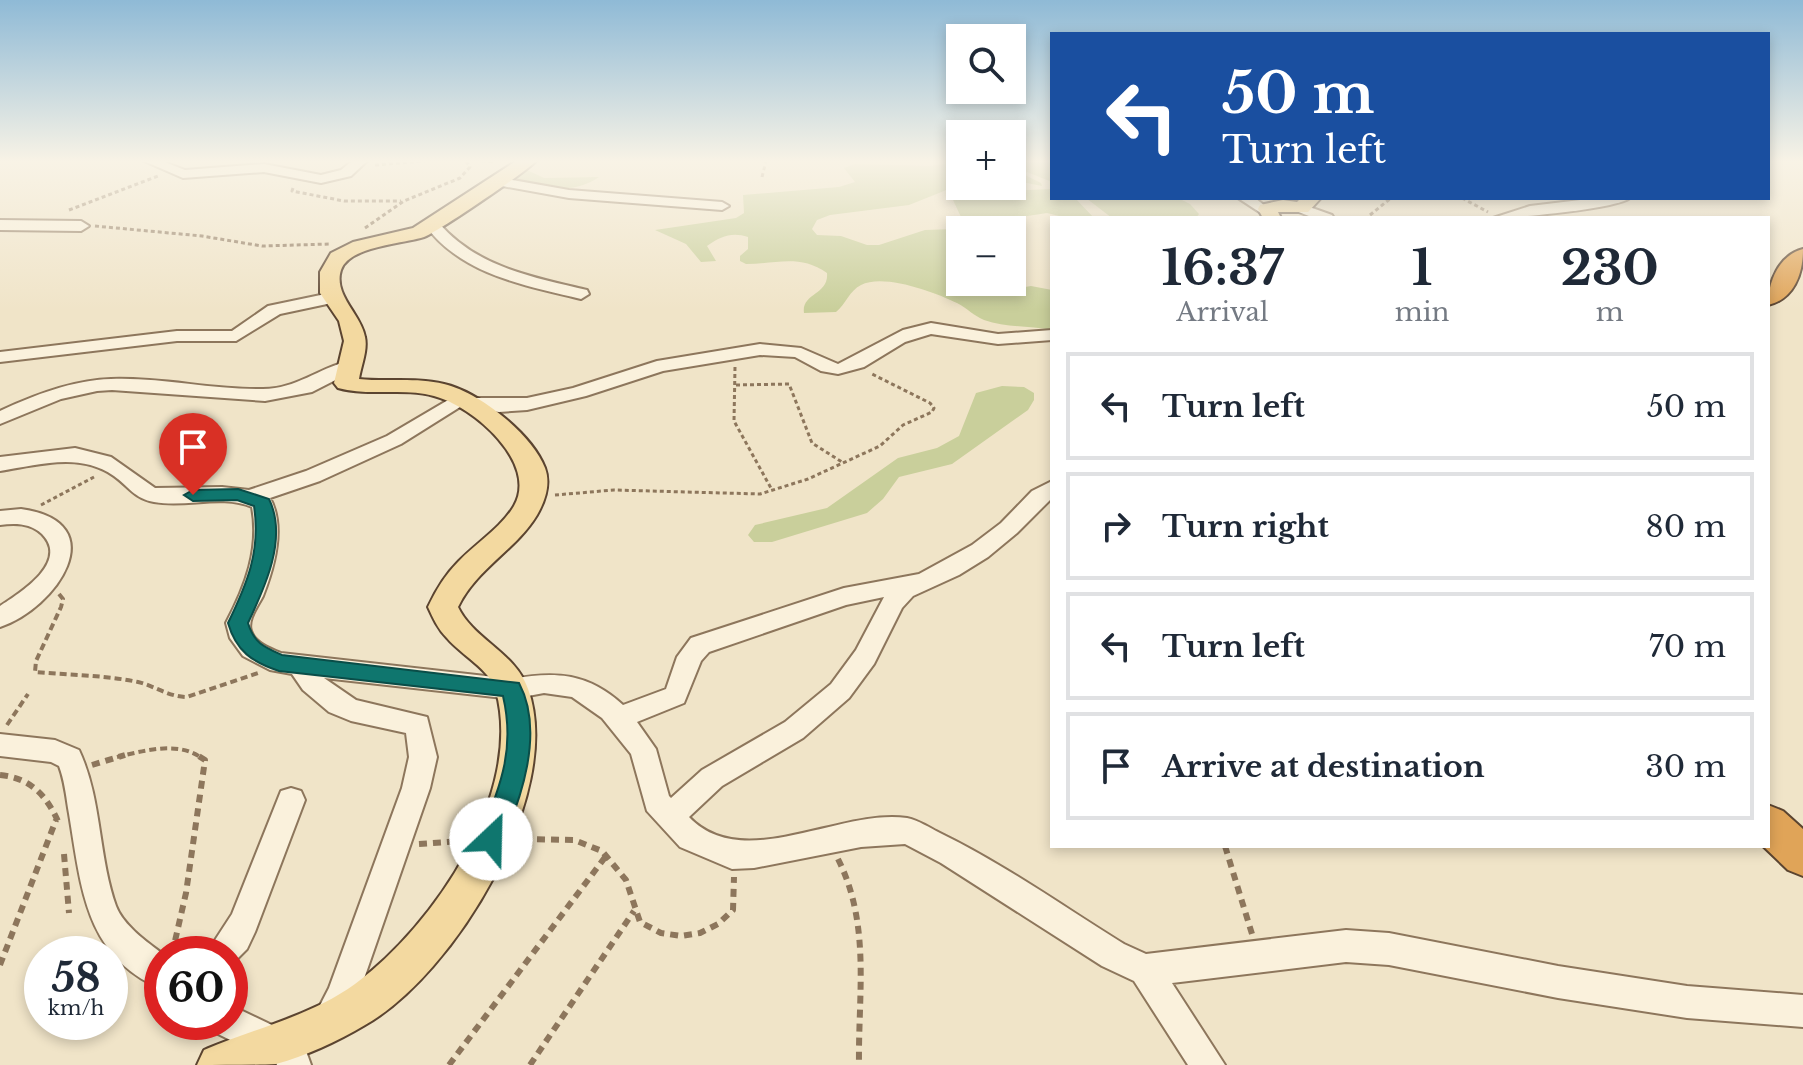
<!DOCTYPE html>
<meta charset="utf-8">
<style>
:root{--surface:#fff;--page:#f6f6f7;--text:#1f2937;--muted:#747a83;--line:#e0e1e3}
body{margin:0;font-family:"Libre Baskerville",serif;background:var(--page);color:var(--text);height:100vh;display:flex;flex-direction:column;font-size:30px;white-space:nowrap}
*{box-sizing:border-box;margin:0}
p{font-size:26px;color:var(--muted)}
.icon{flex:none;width:44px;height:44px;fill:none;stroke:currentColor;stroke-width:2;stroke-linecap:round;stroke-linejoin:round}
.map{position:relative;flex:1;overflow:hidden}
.side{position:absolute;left:1050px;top:216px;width:720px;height:632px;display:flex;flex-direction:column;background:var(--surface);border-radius:0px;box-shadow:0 4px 12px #0003}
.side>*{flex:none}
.top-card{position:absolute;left:1050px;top:32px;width:720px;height:168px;border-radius:0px;box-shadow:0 4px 12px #0003;background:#1a4fa0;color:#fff;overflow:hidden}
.buttons{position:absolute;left:946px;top:24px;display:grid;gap:16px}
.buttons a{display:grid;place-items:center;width:80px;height:80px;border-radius:0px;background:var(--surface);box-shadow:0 4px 12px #0003;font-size:40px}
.speed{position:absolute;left:24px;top:936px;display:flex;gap:16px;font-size:40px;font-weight:700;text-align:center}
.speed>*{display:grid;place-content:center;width:104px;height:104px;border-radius:50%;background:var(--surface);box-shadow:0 4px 12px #0003;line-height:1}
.speed small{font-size:20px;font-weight:400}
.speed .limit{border:12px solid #d22;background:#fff;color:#111}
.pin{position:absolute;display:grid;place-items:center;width:68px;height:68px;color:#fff;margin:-82px -34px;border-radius:50% 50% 50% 0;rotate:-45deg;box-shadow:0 0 8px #0007}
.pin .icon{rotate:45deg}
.me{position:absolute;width:88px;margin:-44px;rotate:24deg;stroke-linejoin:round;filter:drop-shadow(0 0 6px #0008)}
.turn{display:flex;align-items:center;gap:28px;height:168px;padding:0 40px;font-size:36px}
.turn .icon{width:104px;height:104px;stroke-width:2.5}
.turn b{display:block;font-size:56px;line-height:68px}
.eta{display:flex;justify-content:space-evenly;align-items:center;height:136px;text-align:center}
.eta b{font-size:48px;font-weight:800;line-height:56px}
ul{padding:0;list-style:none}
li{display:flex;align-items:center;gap:24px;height:108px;margin:0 16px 12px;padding:0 24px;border:4px solid var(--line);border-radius:0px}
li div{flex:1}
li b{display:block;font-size:30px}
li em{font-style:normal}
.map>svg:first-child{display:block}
.green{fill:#c9cf9b}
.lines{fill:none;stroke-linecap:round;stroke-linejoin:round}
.minor-casing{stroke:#8d765c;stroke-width:4}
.major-casing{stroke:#5b4430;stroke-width:4}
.highway-casing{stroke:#5b4430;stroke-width:4}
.path-far2{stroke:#8d765c;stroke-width:3;stroke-dasharray:4 3;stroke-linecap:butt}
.path-far1{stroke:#8d765c;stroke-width:4;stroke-dasharray:7 4;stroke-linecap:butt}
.path{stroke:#8d765c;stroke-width:6;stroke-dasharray:8 6;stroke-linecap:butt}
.minor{fill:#faf1dc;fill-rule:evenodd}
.major{fill:#f3d9a0;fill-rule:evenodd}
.highway{fill:#e0a458;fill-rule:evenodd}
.route{fill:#0f766e;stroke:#0a4d48;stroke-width:2}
</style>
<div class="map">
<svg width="1803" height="1065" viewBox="0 0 1803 1065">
<rect width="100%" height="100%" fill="#f0e4c8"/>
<g class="green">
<path d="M960 162 951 169 960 177V186L1004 191 1052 189V198H1075L1094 218H1067L1047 213 1002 220 961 217 952 198 957 193 949 189 909 205 830 215 817 220 812 229 817 235 841 236 867 245H879L925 230 984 228 986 230H960V246L950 254 948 260 960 276V282L983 294 1031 286 1052 290V330C1029 325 1006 328 984 320 974 316 967 308 957 303 935 292 883 273 861 285 849 291 846 304 836 312L804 313C801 293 829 295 827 273 800 254 776 264 746 264L740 261V256L748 249V237C732 232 721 236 707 246L716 261 701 262 686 244 655 230 736 218 744 213 743 195 839 187 855 182 844 168 855 164 929 166Z"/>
<path d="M1012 162H1052V182L1027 172 1023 174 1041 183 1042 186 1022 182 1012 175Z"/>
<path d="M525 169 544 178 599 177C577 193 541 192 517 179L516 177Z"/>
<path d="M1086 198H1178L1190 204 1199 214 1196 218H1112Z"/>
<path d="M1002 386 1024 387 1034 393V400L1028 410 952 464 899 477 883 499 867 513 772 542H754L748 535 755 525 827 508 898 458 937 448 959 436 976 393Z"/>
</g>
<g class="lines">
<defs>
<g id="minor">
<path d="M144 161H162L185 170 264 164 321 175 341 170 352 161H367L351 176 321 183 264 172 183 178Z"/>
<path d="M496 177 569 190 722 202 729 206 722 210 569 198 491 184V178Z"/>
<path d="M1238 198H1255L1274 213 1267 217Z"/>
<path d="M1597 198H1630C1616 209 1516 218 1493 218L1530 206Z"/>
<path d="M1301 204 1332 215 1334 218H1314L1296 211V205Z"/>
<path d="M0 220 81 221 89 226 81 231 0 230Z"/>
<path d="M433 220 438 222C476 267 532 277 587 290L589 294 581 299C524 285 462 275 425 225Z"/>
<path d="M335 292 343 297 341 301 280 314 236 341H177L0 362V352L177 331H232L268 306Z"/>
<path d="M931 323 998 334 1052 330V340L998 344 931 334 905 342 864 367 838 374 821 371 795 357 760 355 663 371 586 396 527 410 499 412 460 407 401 444 320 481 270 498C286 527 274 568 263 596 258 606 247 620 251 631 255 643 271 649 281 653L512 679C556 671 588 673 623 705L666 689 677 657 691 638 844 588 919 574 972 545 1001 523 1032 491 1052 481V498L1017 533 988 557 959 575 913 596 902 608 874 664 849 698 803 738 722 786 689 817C743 874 840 808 907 818 918 820 930 828 940 833 1004 864 1064 907 1124 944L1146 954 1346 930 1389 933 1558 966 1687 986 1803 995V1027L1687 1018 1558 998 1389 965 1346 962 1172 983 1225 1065H1188L1134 981 1102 966 941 863 905 844 861 847 754 868 732 869 680 847 647 811 631 754 602 718 572 697 544 693 512 699 324 678 356 700 427 717 437 757 430 788 358 996 342 1031 330 1036 318 1031 313 1019 329 988 402 788 409 757 406 733 351 721 329 712 303 690 292 674 270 670 243 656 230 638 226 623C245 587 260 549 252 507 221 494 187 508 154 502 135 499 128 486 114 476 79 452 39 465 0 471V457L75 448 111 457 155 488 222 487 249 490 306 471 387 436 460 393 469 398H527L573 388 657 361 760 344 801 348 838 364 903 330ZM884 597 856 650 831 684 785 722 702 770 671 798 669 796 656 749 637 722 684 703 701 661 709 652 846 605Z"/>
<path d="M349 361 355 362 358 366 355 370 312 392 265 401 112 390 97 391 61 399 0 424V411C34 395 73 380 111 379 161 377 212 390 263 389 296 389 319 368 349 361Z"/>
<path d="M21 509C116 522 56 609 0 627V606C20 593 70 562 42 534 30 523 15 523 0 525V511Z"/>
<path d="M0 734 55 740 79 750C102 799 98 855 116 906 123 925 147 942 163 954L162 989C82 956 81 881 68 808 66 794 64 779 59 766L51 762 0 756Z"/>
<path d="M291 788 301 791 305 800 255 932 247 949 230 966V954H206L232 914 281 791Z"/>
<path d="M230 1005 274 1026 285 1021 297 1026 311 1065H277L274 1057 259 1054 218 1034 213 1022H230Z"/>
</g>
<g id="major">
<path d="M516 161H536C526 172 438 232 424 237 403 244 349 246 341 270 333 295 361 314 365 337 368 350 361 366 359 379 387 382 416 377 444 384 479 392 532 434 545 468 551 484 545 501 537 515 516 550 476 569 458 607 474 640 515 652 528 689 565 793 454 975 365 1025 338 1041 306 1056 276 1064 253 1065 222 1065 197 1065L204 1050C253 1029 311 1016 355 984 434 926 524 793 496 691 490 669 461 655 447 638 438 629 433 618 428 607 436 590 445 575 458 562 476 543 501 528 514 506 539 463 473 406 434 396 403 387 370 397 338 388L334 383 344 341 339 321 320 293V272L331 253 353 242 413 228Z"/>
<path d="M1301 198H1321L1308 212H1278L1281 218H1263L1258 209 1260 205 1283 200 1297 202Z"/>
</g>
<g id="highway">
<path d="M1803 249C1803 274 1794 299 1768 305 1768 282 1779 255 1803 249Z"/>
<path d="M1768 805 1783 811 1803 829V876L1788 870 1763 846H1768Z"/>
</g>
</defs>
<use href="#minor" class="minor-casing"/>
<use href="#major" class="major-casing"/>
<use href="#highway" class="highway-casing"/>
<g class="path-far2">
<path d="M482 161 496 162"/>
<path d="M375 165 424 161"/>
<path d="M762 177 766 161"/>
<path d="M293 188 292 191 344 201H401"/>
<path d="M1462 198 1488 212"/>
<path d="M69 210 158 176"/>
<path d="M1370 215 1391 198"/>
<path d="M95 226 202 236 262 246 329 244"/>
<path d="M365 228 404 201 460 178 470 167 466 161"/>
<path d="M735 367 734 421 772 490"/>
<path d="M736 385 789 384 812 443 842 462"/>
<path d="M555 495 614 490 760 494 808 479 880 446 903 425 932 412 934 408 930 403 870 373"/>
<path d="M41 505 94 477"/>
</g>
<g class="path-far1">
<path d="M59 594 63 599 61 607 36 661 35 672C69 675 104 675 138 682 155 686 169 697 187 697L258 673"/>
<path d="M7 725 28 694"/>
<path d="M117 757C143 751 177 741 200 757"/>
</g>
<g class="path">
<path d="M92 765 125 755"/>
<path d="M0 775C32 778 48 797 60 826"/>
<path d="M523 839 574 840 602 851 626 880 640 922 661 933 681 936 700 933 718 924 733 910 734 877"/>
<path d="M419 844 462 841"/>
<path d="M1225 846 1252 934"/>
<path d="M64 854 69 913"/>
<path d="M838 859C871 925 858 994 859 1065"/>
<path d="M172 954 186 893 205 760 197 755"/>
<path d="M0 965 56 820"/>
<path d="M449 1065 606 856"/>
<path d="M530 1065 634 911"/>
</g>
<use href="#minor" class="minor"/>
<use href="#major" class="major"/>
<use href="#highway" class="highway"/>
</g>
<linearGradient id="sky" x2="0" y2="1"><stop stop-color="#8fbad6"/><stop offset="0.52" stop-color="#f8f3e6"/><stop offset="1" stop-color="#f8f3e6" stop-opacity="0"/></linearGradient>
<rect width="1803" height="310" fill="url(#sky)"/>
<path class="route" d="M238 489 269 499C288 538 265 587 248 623 254 643 264 647 282 655L519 683C545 732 521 800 500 847L491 850 483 847 479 839C499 788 516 752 503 696L279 671C252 662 236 651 228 623 247 584 261 551 254 506L237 500 193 501 184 495 193 490Z"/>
</svg>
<div class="buttons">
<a><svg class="icon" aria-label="search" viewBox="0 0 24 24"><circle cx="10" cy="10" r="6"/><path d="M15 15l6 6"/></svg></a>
<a>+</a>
<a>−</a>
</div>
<div class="speed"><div>58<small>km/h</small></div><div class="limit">60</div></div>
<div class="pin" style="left:193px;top:495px;background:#d93025"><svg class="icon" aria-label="arrive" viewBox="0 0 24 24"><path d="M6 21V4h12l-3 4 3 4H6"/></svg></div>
<svg class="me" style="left:491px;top:839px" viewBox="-20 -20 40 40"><circle r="19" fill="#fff"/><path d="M0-13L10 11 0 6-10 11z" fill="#0f766e"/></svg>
<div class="top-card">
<div class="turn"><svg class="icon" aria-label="left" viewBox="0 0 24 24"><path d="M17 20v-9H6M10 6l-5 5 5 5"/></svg><div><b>50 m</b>Turn left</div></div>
</div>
<section class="side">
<div class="eta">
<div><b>16:37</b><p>Arrival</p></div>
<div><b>1</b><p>min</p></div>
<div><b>230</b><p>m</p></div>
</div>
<ul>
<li><svg class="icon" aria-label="left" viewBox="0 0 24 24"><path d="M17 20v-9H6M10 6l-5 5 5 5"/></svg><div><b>Turn left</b></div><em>50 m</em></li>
<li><svg class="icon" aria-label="right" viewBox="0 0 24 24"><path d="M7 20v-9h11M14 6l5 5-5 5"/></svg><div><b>Turn right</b></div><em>80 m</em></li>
<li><svg class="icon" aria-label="left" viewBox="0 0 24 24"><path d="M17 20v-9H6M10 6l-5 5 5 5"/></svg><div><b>Turn left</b></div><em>70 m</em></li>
<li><svg class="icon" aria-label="arrive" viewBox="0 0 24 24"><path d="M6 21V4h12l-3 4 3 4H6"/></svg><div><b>Arrive at destination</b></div><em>30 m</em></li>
</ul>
</section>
</div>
